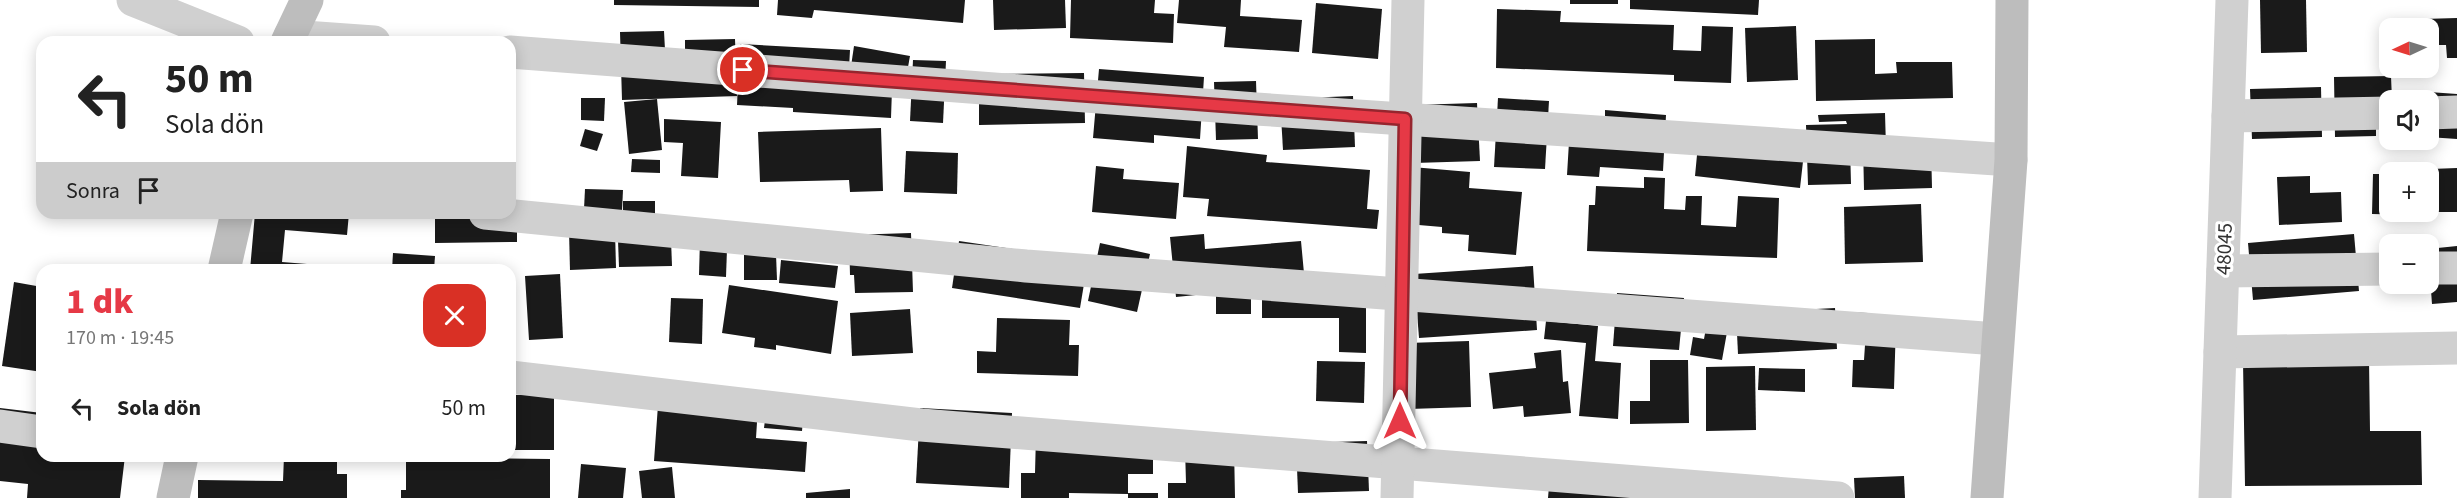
<!DOCTYPE html>
<html lang="tr">
<meta charset="utf-8">
<style>
:root{--surface:#fff;--page:#f6f6f6;--text:#222;--muted:#767676;--accent:#e63946}
body{margin:0;font-family:"Source Sans 3",sans-serif;background:var(--page);color:var(--text);height:100vh;display:flex;flex-direction:column;font-size:22px;white-space:nowrap}
*{box-sizing:border-box;margin:0}
p{font-size:20px;color:var(--muted)}
.icon{flex:none;width:33px;height:33px;fill:none;stroke:currentColor;stroke-width:2;stroke-linecap:round;stroke-linejoin:round}
.map{position:relative;flex:1;overflow:hidden}
.details{position:absolute;left:36px;top:264px;width:480px;height:198px;display:flex;flex-direction:column;background:var(--surface);border-radius:18px;box-shadow:0 3px 15px #0003}
.details>*{flex:none}
.top-card{position:absolute;left:36px;top:36px;width:480px;height:183px;border-radius:18px;box-shadow:0 3px 15px #0003;background:#fff;color:var(--text);overflow:hidden}
.needle{width:39px;rotate:266deg}
.fabs{position:absolute;left:2379px;top:18px;display:grid;gap:12px}
.fabs a{display:grid;place-items:center;width:60px;height:60px;border-radius:12px;background:var(--surface);box-shadow:0 3px 15px #0003;font-size:30px}
.pin{position:absolute;display:grid;place-items:center;width:51px;height:51px;color:#fff;margin:-26px;border:3px solid #fff;border-radius:50%;box-shadow:0 2px 6px #0007}
.me{position:absolute;width:66px;margin:-33px;rotate:0deg;stroke-linejoin:round;filter:drop-shadow(0 0 4px #0008)}
.turn{display:flex;align-items:center;gap:21px;height:126px;padding:0 30px;font-size:27px}
.turn .icon{width:78px;height:78px;stroke-width:2.5}
.turn b{display:block;font-size:42px;line-height:51px}
.then{display:flex;align-items:center;height:57px;padding:0 30px;background:#0003;gap:12px;font-size:22px}
.round{display:grid;place-items:center;flex:none;width:63px;height:63px;border-radius:18px;background:var(--page)}
.overview{display:flex;align-items:center;justify-content:space-between;height:102px;padding:0 30px}
h1{font-size:36px;font-weight:800;line-height:45px;color:var(--accent)}
ul{padding:0;list-style:none}
li{display:flex;align-items:center;gap:18px;height:84px;padding:0 30px}
li div{flex:1}
li b{display:block;font-size:22px}
li em{font-style:normal}
.map>svg:first-child{display:block}
.building{fill:#1a1a1a}
.lines{fill:none;stroke-linecap:round;stroke-linejoin:round}
.street{stroke:#d0d0d0;stroke-width:33}
.secondary{stroke:#bdbdbd;stroke-width:33}
.route-casing{stroke:#96252e;stroke-width:15}
.route{stroke:#e63946;stroke-width:10}
.labels{text-anchor:middle;dominant-baseline:central;stroke-width:6;stroke-linejoin:round;paint-order:stroke}
.street-label{font-size:21px;fill:#333;stroke:#fff}
</style>
<div class="map">
<svg width="2457" height="498" viewBox="0 0 2457 498">
<rect width="100%" height="100%" fill="#fff"/>
<g class="building">
<path d="M614 0H759V7L614 5Z"/>
<path d="M778 0H965L963 23 814 10 812 18 777 15Z"/>
<path d="M993 0H1065L1066 28 994 30Z"/>
<path d="M1071 0H1155L1154 13 1174 14 1173 43 1070 38Z"/>
<path d="M1179 0H1241L1240 16 1302 20 1299 52 1224 47 1226 27 1177 23Z"/>
<rect x="1570" y="0" width="48" height="4"/>
<path d="M1630 0H1759L1758 15 1630 9Z"/>
<path d="M2260 0H2306L2307 52 2261 53Z"/>
<path d="M1316 3 1382 9 1378 59 1312 53Z"/>
<path d="M1497 9 1561 11 1560 22 1674 25 1673 50 1701 51 1702 26 1733 27 1731 83 1674 81V75L1496 68Z"/>
<path d="M2457 18V58H2447L2446 45H2428V28H2423V19Z"/>
<path d="M1796 26 1798 80 1747 82 1745 28Z"/>
<path d="M664 31 665 50 685 49V40L735 39 737 96 622 100 620 32Z"/>
<path d="M1875 39V74L1897 73 1896 62H1952L1953 98 1816 101 1815 40Z"/>
<path d="M740 44 850 50 848 87 892 89 891 118 793 112V108L737 105Z"/>
<path d="M854 46 910 56 904 89 849 80Z"/>
<path d="M913 60 946 61 943 123 910 121Z"/>
<path d="M1099 69 1204 77 1200 139 1154 135V143L1093 138Z"/>
<path d="M1084 73 1085 123 979 125V74Z"/>
<path d="M2391 76 2392 100 2376 115V136L2335 137 2334 77Z"/>
<path d="M1256 81 1258 139 1216 140 1214 82Z"/>
<path d="M2321 87 2322 137 2252 139 2250 89Z"/>
<path d="M2401 90 2457 94V139L2428 137V100H2400Z"/>
<path d="M1353 96 1355 147 1283 150 1280 99Z"/>
<path d="M581 98H605L604 121 581 120Z"/>
<path d="M1498 98 1549 101 1545 169 1494 167Z"/>
<path d="M657 99 662 150 629 154 624 102Z"/>
<path d="M1477 103 1480 161 1414 163 1412 105Z"/>
<path d="M1605 110 1666 115 1663 171 1600 167 1599 177 1567 175 1569 142 1605 119Z"/>
<path d="M1885 113 1886 148 1931 146 1932 188 1864 190 1863 144 1850 145 1851 184 1808 185 1806 125 1847 124 1846 121 1819 122 1818 115Z"/>
<path d="M664 119 721 122 718 178 681 176 683 143 664 142Z"/>
<path d="M1714 125 1806 135 1800 188 1695 176 1697 155 1710 156Z"/>
<path d="M881 128 883 191 850 192 849 180 760 182 758 132Z"/>
<path d="M585 129 603 134 597 151 580 146Z"/>
<path d="M1187 146 1267 155 1266 162 1370 170 1367 209 1379 210 1377 229 1207 216 1209 199 1183 197Z"/>
<path d="M906 151 958 153 957 194 904 192Z"/>
<path d="M632 159 660 160V173L631 172Z"/>
<path d="M1096 166 1124 169 1123 179 1179 183 1176 219 1092 212Z"/>
<path d="M1412 167 1470 172 1469 188 1522 192 1516 255 1468 251 1469 235 1442 233V227L1407 224Z"/>
<path d="M2457 168V212H2432L2431 169Z"/>
<path d="M2373 174H2390V212H2416V215L2372 214Z"/>
<path d="M2310 176V193L2341 192 2342 222 2279 225 2277 177Z"/>
<path d="M1644 177 1665 178 1664 209 1685 210 1686 196H1702L1701 225 1736 227 1738 196 1779 198 1777 258 1587 251 1589 205H1595L1596 186 1644 188Z"/>
<path d="M585 189 623 190 622 211 584 209Z"/>
<path d="M517 201V242L435 243V213H510Z"/>
<rect x="623" y="201" width="32" height="36"/>
<path d="M1921 204 1923 262 1845 264 1844 207Z"/>
<path d="M255 213H349L347 235 285 230 282 262 307 264 306 270H250Z"/>
<path d="M728 221 726 277 699 275 700 239Z"/>
<path d="M615 230 616 268 570 270 569 231Z"/>
<path d="M911 233 913 292 855 293 854 275H850L849 235Z"/>
<path d="M1204 234 1205 249 1301 241 1305 284 1366 285V353L1339 352V318H1262V296L1195 281 1196 295 1176 297 1170 237Z"/>
<path d="M2354 234 2359 291 2253 300 2248 243Z"/>
<path d="M671 239 672 266 619 267 618 240Z"/>
<path d="M959 241 1088 260 1080 308 952 288Z"/>
<path d="M1100 243 1150 254 1137 312 1088 301Z"/>
<path d="M2457 246V302L2432 304 2428 249Z"/>
<path d="M393 253 435 256 434 270H392Z"/>
<path d="M776 254 777 280H744V255Z"/>
<path d="M781 260 838 266 835 288 779 283Z"/>
<path d="M1533 266 1537 330 1419 338 1414 274Z"/>
<path d="M560 274 563 338 529 340 525 276Z"/>
<path d="M14 282 42 287V372L2 366Z"/>
<path d="M729 285 838 301 831 354 776 345V350L754 347 755 338 722 333Z"/>
<rect x="1216" y="285" width="35" height="29"/>
<path d="M1617 293 1684 298 1679 350 1613 346Z"/>
<path d="M671 298 703 299 702 344 669 342Z"/>
<path d="M1710 306 1731 310 1722 360 1690 355 1693 337 1704 339Z"/>
<path d="M1835 308 1837 349 1738 354 1736 313Z"/>
<path d="M910 309 913 353 852 356 850 313Z"/>
<path d="M1844 312 1868 313V322L1896 323 1894 389 1852 387 1853 360H1864L1865 345Z"/>
<path d="M997 318 1070 320 1069 345H1079L1078 376 977 373V351L996 352Z"/>
<path d="M1546 321 1598 326 1595 361 1621 363 1618 419 1579 416 1586 343 1544 339Z"/>
<path d="M1469 341 1471 407 1409 409 1407 343Z"/>
<path d="M1561 350 1563 382 1568 381 1571 413 1524 417 1523 406 1493 409 1489 373 1536 368 1534 353Z"/>
<path d="M2369 359 2370 431H2421L2422 485 2245 486 2243 361Z"/>
<path d="M1650 360H1688L1689 423 1630 424V401H1650Z"/>
<path d="M1317 361 1365 362 1364 403 1316 401Z"/>
<path d="M1755 366 1756 430 1706 431V367Z"/>
<path d="M1759 368 1805 369V392L1758 390Z"/>
<path d="M759 391 756 438 807 442 805 472 654 461 658 405Z"/>
<rect x="510" y="395" width="44" height="55"/>
<path d="M767 404 804 408 802 431 764 428Z"/>
<path d="M0 408 42 413V456H125L120 498H27L28 484 0 481Z"/>
<path d="M920 408 1012 413 1009 488 916 483Z"/>
<path d="M1036 435 1153 436V474H1128V493H1158V498H1128V494L1069 493V498H1021V473H1035Z"/>
<path d="M1367 441 1369 491 1298 493 1296 443Z"/>
<path d="M1234 446 1235 498H1168V483H1186L1185 448Z"/>
<path d="M284 456H337V474H347V498H198V480L283 481Z"/>
<path d="M356 456H392V462L356 461Z"/>
<path d="M406 457 550 459V498H401V490H406Z"/>
<path d="M581 464 626 468 623 498H578Z"/>
<path d="M672 467 675 498H642L639 471Z"/>
<path d="M1550 474 1633 498H1548Z"/>
<path d="M1904 476 1905 498H1855L1854 478Z"/>
<path d="M850 489V498H806V493Z"/>
</g>
<g class="lines">
<g class="street">
<path d="M133 0 238 42"/>
<path d="M290 36 374 42"/>
<path d="M510 52 1256 109 2011 160"/>
<path d="M2428 113 2457 112"/>
<path d="M2228 116 2390 113"/>
<path d="M485 213 1026 266 1997 339"/>
<path d="M2428 268H2457"/>
<path d="M2223 271 2390 269"/>
<path d="M2220 352 2457 348"/>
<path d="M510 377 921 425 1838 498"/>
<path d="M0 426 42 432"/>
<path d="M1397 498 1408 0"/>
<path d="M2215 498 2232 0"/>
</g>
<g class="secondary">
<path d="M287 42 307 0"/>
<path d="M224 270 237 213"/>
<path d="M173 498 182 456"/>
<path d="M1987 498 2011 160 2012 0"/>
</g>
</g>
<g class="lines">
<defs>
<path id="route" d="M743 70 1405 119 1400 421"/>
</defs>
<use href="#route" class="route-casing"/>
<use href="#route" class="route"/>
</g>
<g class="labels">
<g class="street-label">
<text transform="translate(2224 249) rotate(-88)">48045</text>
</g>
</g>
</svg>
<div class="fabs">
<a><svg class="needle" viewBox="-14 -14 28 28"><path d="M0-13l5 13h-10z" fill="#e53935"/><path d="M0 13l5-13h-10z" fill="#767676"/></svg></a>
<a><svg class="icon" aria-label="sound" viewBox="0 0 24 24"><path d="M4 9h4l5-4v14l-5-4H4zM17 9q2 3 0 6"/></svg></a>
<a>+</a>
<a>−</a>
</div>
<div class="pin" style="left:743px;top:70px;background:#d93025"><svg class="icon" aria-label="arrive" viewBox="0 0 24 24"><path d="M6 21V4h12l-3 4 3 4H6"/></svg></div>
<svg class="me" style="left:1400px;top:421px" viewBox="-20 -20 40 40"><path d="M0-17L14 15 0 8-14 15z" fill="#e63946" stroke="#fff" stroke-width="4"/></svg>
<div class="top-card">
<div class="turn"><svg class="icon" aria-label="left" viewBox="0 0 24 24"><path d="M17 20v-9H6M10 6l-5 5 5 5"/></svg><div><b>50 m</b>Sola dön</div></div>
<div class="then">Sonra<svg class="icon" aria-label="arrive" viewBox="0 0 24 24"><path d="M6 21V4h12l-3 4 3 4H6"/></svg></div>
</div>
<section class="details">
<div class="overview"><div><h1>1 dk</h1><p>170 m · 19:45</p></div><a class="round" style="background:#d93025;color:#fff"><svg class="icon" aria-label="close" viewBox="0 0 24 24"><path d="M6 6l12 12M18 6L6 18"/></svg></a></div>
<ul>
<li><svg class="icon" aria-label="left" viewBox="0 0 24 24"><path d="M17 20v-9H6M10 6l-5 5 5 5"/></svg><div><b>Sola dön</b></div><em>50 m</em></li>
</ul>
</section>
</div>
